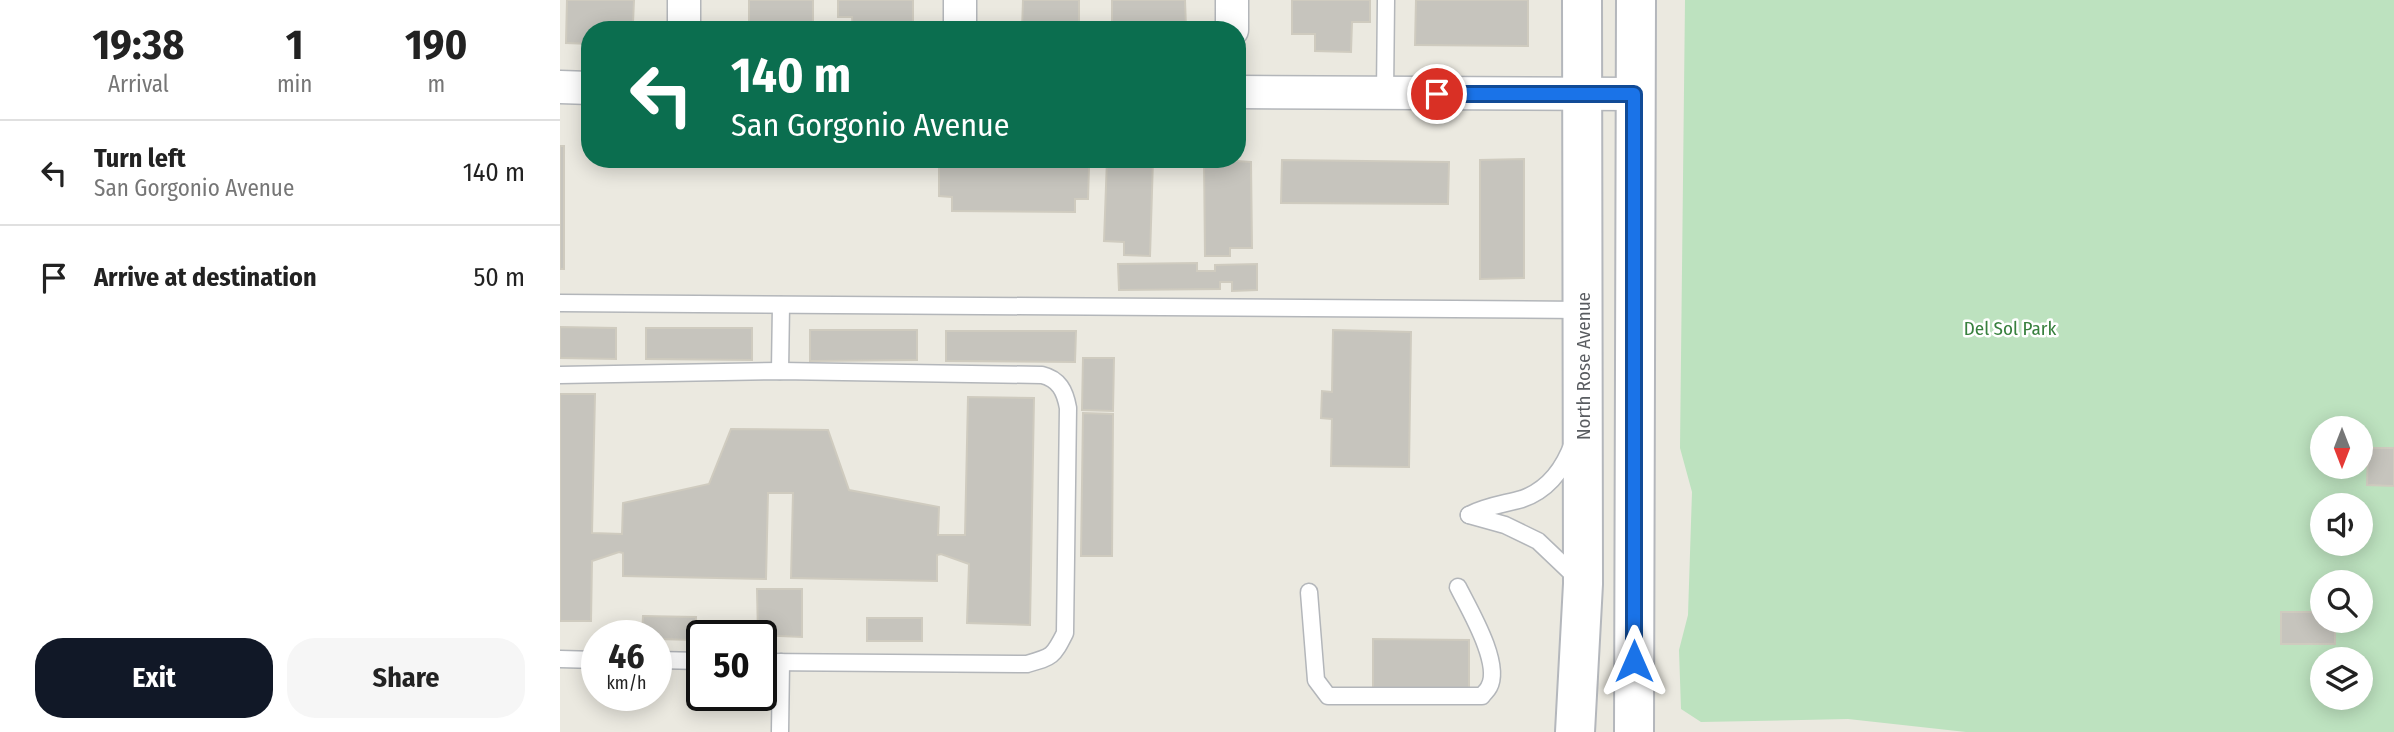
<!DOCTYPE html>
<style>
:root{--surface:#fff;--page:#f6f6f6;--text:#222;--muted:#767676;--line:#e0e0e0;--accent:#111827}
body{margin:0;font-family:"Fira Sans Condensed",sans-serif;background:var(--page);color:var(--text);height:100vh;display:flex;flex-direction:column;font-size:26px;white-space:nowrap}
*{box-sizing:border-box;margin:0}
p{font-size:23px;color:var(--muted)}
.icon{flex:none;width:38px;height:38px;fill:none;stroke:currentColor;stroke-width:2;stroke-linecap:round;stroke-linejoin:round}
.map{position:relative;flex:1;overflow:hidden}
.drawer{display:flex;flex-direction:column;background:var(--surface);width:560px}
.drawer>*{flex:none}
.banner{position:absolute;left:21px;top:21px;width:665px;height:147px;border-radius:28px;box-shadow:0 4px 18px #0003;background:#0b6e4f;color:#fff;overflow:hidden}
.needle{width:46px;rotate:180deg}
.buttons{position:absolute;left:1750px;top:416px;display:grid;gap:14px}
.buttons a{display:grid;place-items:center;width:63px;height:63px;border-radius:50%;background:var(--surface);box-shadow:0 4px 18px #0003;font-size:35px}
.speed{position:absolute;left:21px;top:620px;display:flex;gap:14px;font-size:35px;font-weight:700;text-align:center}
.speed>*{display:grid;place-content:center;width:91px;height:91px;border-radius:50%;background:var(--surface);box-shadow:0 4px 18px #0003;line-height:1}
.speed small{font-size:18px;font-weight:400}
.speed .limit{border:4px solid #111;border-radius:10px;background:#fff;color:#111}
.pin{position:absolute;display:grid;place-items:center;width:60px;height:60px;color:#fff;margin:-30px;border:4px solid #fff;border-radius:50%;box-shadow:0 2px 7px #0007}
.me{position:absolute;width:77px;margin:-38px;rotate:0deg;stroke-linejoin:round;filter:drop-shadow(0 0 5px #0008)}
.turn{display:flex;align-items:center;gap:24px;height:147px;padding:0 35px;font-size:32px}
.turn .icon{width:91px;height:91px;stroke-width:2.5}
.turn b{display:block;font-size:49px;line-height:60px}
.eta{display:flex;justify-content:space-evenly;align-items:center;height:119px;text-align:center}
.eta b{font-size:42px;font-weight:700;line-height:49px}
.action{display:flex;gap:14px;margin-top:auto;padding:14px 35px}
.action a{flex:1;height:80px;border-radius:28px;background:var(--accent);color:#fff;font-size:28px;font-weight:700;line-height:80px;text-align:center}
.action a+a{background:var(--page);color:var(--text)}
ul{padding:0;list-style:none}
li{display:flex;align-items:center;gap:21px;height:105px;padding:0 35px;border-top:2px solid var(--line)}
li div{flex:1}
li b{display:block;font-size:26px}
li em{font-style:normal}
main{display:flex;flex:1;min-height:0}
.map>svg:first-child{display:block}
.green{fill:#bde2bf;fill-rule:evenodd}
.building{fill:#c6c4bd;stroke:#cfcbbf;stroke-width:2}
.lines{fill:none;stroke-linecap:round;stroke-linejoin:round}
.lane-casing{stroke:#b3b6ba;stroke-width:19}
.street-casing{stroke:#b3b6ba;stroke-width:35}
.secondary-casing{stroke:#b4b7bc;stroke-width:42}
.lane{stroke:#fff;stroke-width:16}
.street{stroke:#fff;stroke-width:32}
.secondary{stroke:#fff;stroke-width:38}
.route-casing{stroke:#114b97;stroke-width:18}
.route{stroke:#1a73e8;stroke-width:12}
.labels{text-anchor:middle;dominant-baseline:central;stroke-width:5;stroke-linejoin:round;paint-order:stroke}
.park-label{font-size:19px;fill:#38803e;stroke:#fff}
.street-label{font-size:19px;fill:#595c60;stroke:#fff}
</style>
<main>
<section class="drawer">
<div class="eta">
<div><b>19:38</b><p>Arrival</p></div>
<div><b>1</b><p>min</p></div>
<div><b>190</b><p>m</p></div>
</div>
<ul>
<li><svg class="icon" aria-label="left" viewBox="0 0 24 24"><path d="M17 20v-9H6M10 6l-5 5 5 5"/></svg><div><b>Turn left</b><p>San Gorgonio Avenue</p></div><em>140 m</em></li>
<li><svg class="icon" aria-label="arrive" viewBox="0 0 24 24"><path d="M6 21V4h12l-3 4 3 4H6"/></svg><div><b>Arrive at destination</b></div><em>50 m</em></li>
</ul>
<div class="action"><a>Exit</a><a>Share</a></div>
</section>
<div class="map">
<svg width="1834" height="732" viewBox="0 0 1834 732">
<rect width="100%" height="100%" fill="#ebe9e0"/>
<path class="green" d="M1125 0H1834V732H1406L1288 719 1141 722 1121 709 1119 650 1128 615 1132 492 1120 448ZM1762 429H1801V467H1762ZM1762 506H1801V544H1762ZM1762 583H1801V621H1762ZM1762 660H1801V698H1762Z"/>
<g class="building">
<path d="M7 0H74L73 23H60V30H30V44L6 43Z"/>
<path d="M189 0H253V30H217V23H189Z"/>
<path d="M278 0H353V26H330V30H293L292 17H278Z"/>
<path d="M463 0H519V30H462Z"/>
<path d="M552 0H625L626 28 566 30V25L552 26Z"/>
<path d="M732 0H810V22H792L791 52 755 51V34H732Z"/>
<path d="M856 0H968V46L855 45Z"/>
<rect x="0" y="146" width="4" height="123"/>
<path d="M547 159H593L590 256 564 255V242L544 241Z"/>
<path d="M644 159 691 162 692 248H670V256H645Z"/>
<path d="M964 159V278L920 279V160Z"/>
<path d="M722 160 889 162 888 204 721 203Z"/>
<path d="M379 166 529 167 528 199H515V212L392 211V197L379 196Z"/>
<path d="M637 263V271H655V265L697 264V290L672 291V282H660V289L559 290 558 264Z"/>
<path d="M0 327 56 328V359L0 358Z"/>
<path d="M86 328H192V360L86 359Z"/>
<path d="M250 330H357V360L250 361Z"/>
<path d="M773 330 851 332 849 467 771 466 772 419 761 418 762 391 772 392Z"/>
<path d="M386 331H516L515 362 386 361Z"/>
<path d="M523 358H554L553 411 522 410Z"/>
<path d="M0 394H35L32 533 62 534 63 503 149 484 171 429 268 430 289 490 379 507 378 535H405L408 397 474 398 470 625 407 623 409 564 381 554 377 555V581L231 578 233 493H208L206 579 63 576V553L59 552 32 561 31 621H0Z"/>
<path d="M523 413 553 414 552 556H521Z"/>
<path d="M1808 448H1834V486L1807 485Z"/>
<path d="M197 589H242V637L198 635Z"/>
<path d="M1721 612H1762V621H1775V644H1721Z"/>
<path d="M83 616 136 617 135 640 96 639V635H82Z"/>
<rect x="307" y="618" width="55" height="23"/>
<path d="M813 639 909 640V690L813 689Z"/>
</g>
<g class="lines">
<defs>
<g id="lane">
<path d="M825 94 826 0"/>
<path d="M0 303 1023 310"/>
<path d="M220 371 221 305"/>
<path d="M0 375 220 371 482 375C499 379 505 391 508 408L505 633C493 657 492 657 467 664L201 662"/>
<path d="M909 515C926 506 944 504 962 499 988 490 1004 468 1013 443"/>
<path d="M909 515 945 525 978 541 1019 580"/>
<path d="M749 592 756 680 768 696H922C924 693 927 691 929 687 942 664 909 609 898 587"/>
<path d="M0 659 37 660"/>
<path d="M96 660 142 661"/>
<path d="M220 732 221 662"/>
</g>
<g id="street">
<path d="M400 0V30"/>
<path d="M124 30V0"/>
<path d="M672 30V0"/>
<path d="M0 87 30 88"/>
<path d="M677 92 1074 94"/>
</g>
<g id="secondary">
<path d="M1015 732 1023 584 1022 0"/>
<path d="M1074 732 1076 0"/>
</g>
</defs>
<use href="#lane" class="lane-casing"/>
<use href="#street" class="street-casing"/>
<use href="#secondary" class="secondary-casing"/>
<use href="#lane" class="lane"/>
<use href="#street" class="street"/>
<use href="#secondary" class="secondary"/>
</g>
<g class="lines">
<defs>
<path id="route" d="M877 94H1074V661"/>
</defs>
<use href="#route" class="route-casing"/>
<use href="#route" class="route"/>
</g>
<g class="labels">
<g class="park-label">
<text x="1450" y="328">Del Sol Park</text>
</g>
<g class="street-label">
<text transform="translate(1023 366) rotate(-90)">North Rose Avenue</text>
</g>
</g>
</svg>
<div class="buttons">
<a><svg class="needle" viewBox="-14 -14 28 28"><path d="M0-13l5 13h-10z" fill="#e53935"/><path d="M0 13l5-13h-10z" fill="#767676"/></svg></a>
<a><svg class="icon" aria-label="sound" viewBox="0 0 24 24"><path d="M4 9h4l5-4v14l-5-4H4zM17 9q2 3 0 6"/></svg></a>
<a><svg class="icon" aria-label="search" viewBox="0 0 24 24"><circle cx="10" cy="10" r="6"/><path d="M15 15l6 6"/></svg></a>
<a><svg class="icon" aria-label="layers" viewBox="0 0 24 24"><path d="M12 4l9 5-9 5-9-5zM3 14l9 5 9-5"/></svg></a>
</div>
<div class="speed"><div>46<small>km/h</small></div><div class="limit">50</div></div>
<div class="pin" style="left:877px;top:94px;background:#d93025"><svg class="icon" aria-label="arrive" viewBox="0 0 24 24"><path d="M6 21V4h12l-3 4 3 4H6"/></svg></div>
<svg class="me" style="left:1074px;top:661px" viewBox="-20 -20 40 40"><path d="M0-17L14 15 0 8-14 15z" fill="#1a73e8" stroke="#fff" stroke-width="4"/></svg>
<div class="banner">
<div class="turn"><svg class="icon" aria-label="left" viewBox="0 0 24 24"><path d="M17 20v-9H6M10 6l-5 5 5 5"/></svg><div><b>140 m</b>San Gorgonio Avenue</div></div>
</div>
</div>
</main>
